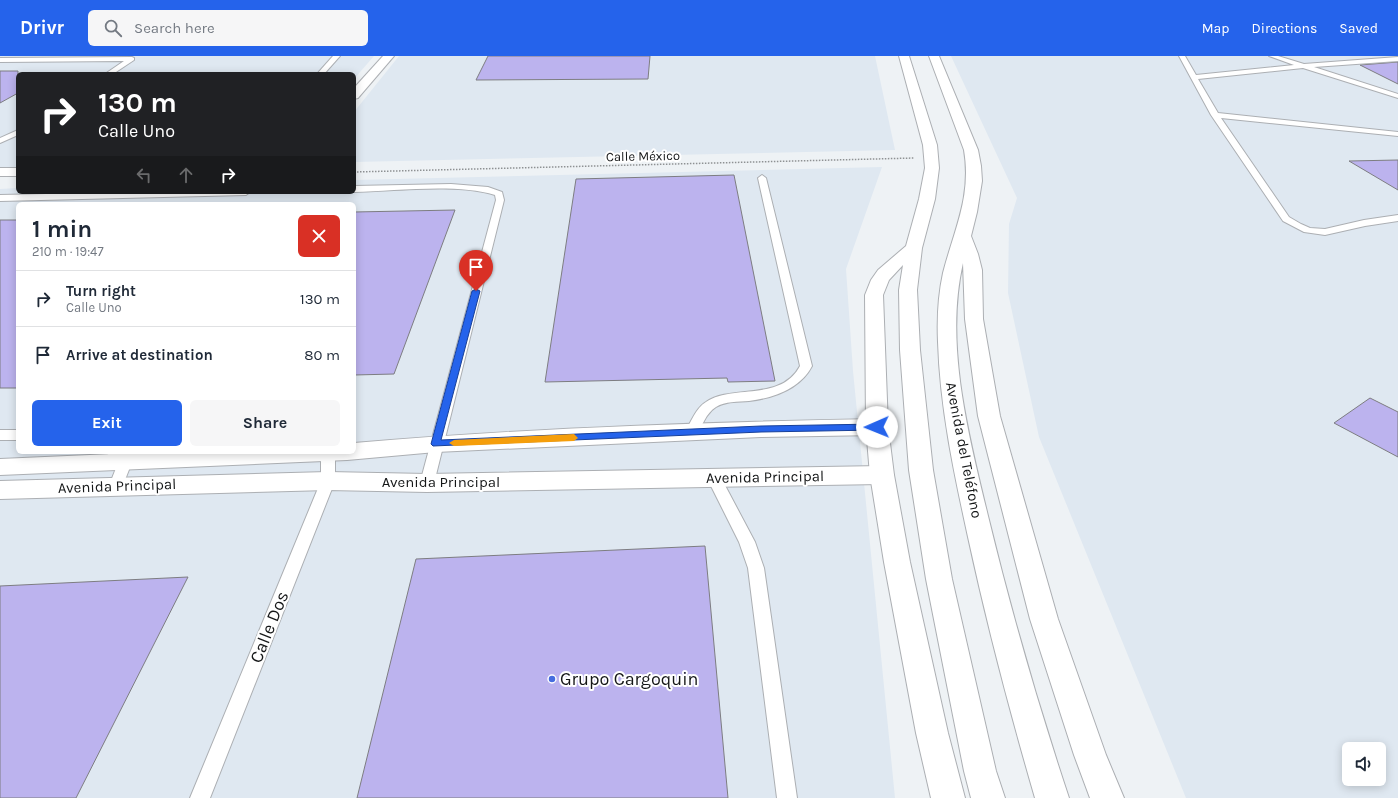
<!DOCTYPE html>
<meta charset="utf-8">
<style>
:root{--surface:#fff;--page:#f6f6f7;--text:#1f2937;--muted:#747a83;--line:#e0e1e3;--accent:#2563eb}
body{margin:0;font-family:Karla,sans-serif;background:var(--page);color:var(--text);height:100vh;display:flex;flex-direction:column;font-size:15px;white-space:nowrap}
*{box-sizing:border-box;margin:0}
p{font-size:13px;color:var(--muted)}
.icon{flex:none;width:22px;height:22px;fill:none;stroke:currentColor;stroke-width:2;stroke-linecap:round;stroke-linejoin:round}
.map{position:relative;flex:1;overflow:hidden}
.drawer{position:absolute;left:16px;top:146px;width:340px;height:252px;display:flex;flex-direction:column;background:var(--surface);border-radius:6px;box-shadow:0 2px 10px #0003}
.drawer>*{flex:none}
.guide{position:absolute;left:16px;top:16px;width:340px;height:122px;border-radius:6px;box-shadow:0 2px 10px #0003;background:#202124;color:#fff;overflow:hidden}
.fabs{position:absolute;left:1342px;top:686px;display:grid;gap:8px}
.fabs a{display:grid;place-items:center;width:44px;height:44px;border-radius:6px;background:var(--surface);box-shadow:0 2px 10px #0003;font-size:20px}
.pin{position:absolute;display:grid;place-items:center;width:34px;height:34px;color:#fff;margin:-41px -17px;border-radius:50% 50% 50% 0;rotate:-45deg;box-shadow:0 0 4px #0007}
.pin .icon{rotate:45deg}
.me{position:absolute;width:44px;margin:-22px;rotate:269deg;stroke-linejoin:round;filter:drop-shadow(0 0 3px #0008)}
.turn{display:flex;align-items:center;gap:14px;height:84px;padding:0 16px;font-size:18px}
.turn .icon{width:52px;height:52px;stroke-width:2.5}
.turn b{display:block;font-size:28px;line-height:34px}
.lanes{display:flex;align-items:center;height:38px;padding:0 16px;background:#0003;justify-content:center;gap:20px;direction:ltr}
.lanes .off{opacity:.35}
.round{display:grid;place-items:center;flex:none;width:42px;height:42px;border-radius:6px;background:var(--page)}
.headline{display:flex;align-items:center;justify-content:space-between;height:68px;padding:0 16px}
h1{font-size:24px;font-weight:700;line-height:30px}
.button{display:flex;gap:8px;margin-top:auto;padding:8px 16px}
.button a{flex:1;height:46px;border-radius:6px;background:var(--accent);color:#fff;font-size:16px;font-weight:700;line-height:46px;text-align:center}
.button a+a{background:var(--page);color:var(--text)}
ul{padding:0;list-style:none}
li{display:flex;align-items:center;gap:12px;height:56px;padding:0 16px;border-top:1px solid var(--line)}
li div{flex:1}
li b{display:block;font-size:15px}
li em{font-style:normal}
header{display:flex;align-items:center;gap:24px;box-sizing:border-box;height:56px;padding:0 20px;background:var(--accent);color:#fff}
header strong{font-size:19px}
nav{display:flex;gap:22px;margin-inline-start:auto;font-size:14px}
.search{width:280px;height:36px;background:var(--page);display:flex;align-items:center;gap:10px;box-sizing:border-box;padding:0 14px;border-radius:6px;color:var(--muted);font-size:15px}
.map>svg:first-child{display:block}
.built{fill:#dfe8f1;fill-rule:evenodd}
.building{fill:#bcb3ee;stroke:#7d7d81}
.lines{fill:none;stroke-linecap:round;stroke-linejoin:round}
.lane-casing{stroke:#acafb3;stroke-width:2}
.street-casing{stroke:#acafb3;stroke-width:2}
.primary-casing{stroke:#acafb3;stroke-width:2}
.path{stroke:#8e9193;stroke-width:1.5;stroke-dasharray:1.5 1.5;stroke-linecap:butt}
.lane{fill:#fff;fill-rule:evenodd}
.street{fill:#fff;fill-rule:evenodd}
.primary{fill:#fff;fill-rule:evenodd}
.route{fill:#2563eb;stroke:#184099}
.slow{fill:#f59e0b}
.poi-dot{fill:#466ddf;stroke:#fff;stroke-width:1.5}
.labels{text-anchor:middle;dominant-baseline:central;stroke-width:4;stroke-linejoin:round;paint-order:stroke}
.far-street-label{font-size:13px;fill:#151718;stroke:#fff}
.street-label{font-size:15px;fill:#151718;stroke:#fff}
.near-street-label{font-size:18px;fill:#151718;stroke:#fff}
.near-poi-label{font-size:18px;fill:#151718;stroke:#fff;text-anchor:start}
</style>
<header>
<strong>Drivr</strong>
<div class="search"><svg class="icon" aria-label="search" viewBox="0 0 24 24"><circle cx="10" cy="10" r="6"/><path d="M15 15l6 6"/></svg>Search here</div>
<nav><a>Map</a><a>Directions</a><a>Saved</a></nav>
</header>
<div class="map">
<svg width="1398" height="742" viewBox="0 0 1398 742">
<rect width="100%" height="100%" fill="#eef2f5"/>
<g class="built">
<path d="M0 0H374L354 23V18H18V112H0Z"/>
<path d="M399 0H875L895 94 354 106V56Z"/>
<path d="M951 0H1398V742H1186L1039 381 1008 237 1009 168 1017 142ZM1349 693H1379V723H1349Z"/>
<path d="M882 111 846 213 853 315 895 742H0V133L18 132V136H354V124ZM18 148H354V396H18Z"/>
</g>
<g class="building">
<path d="M488 0H650L648 23 476 24Z"/>
<path d="M1398 6V28L1360 9Z"/>
<path d="M0 15H18V37L0 47Z"/>
<path d="M1398 104V134L1349 105Z"/>
<path d="M734 119 775 325 728 326 727 322 545 326 576 123Z"/>
<path d="M455 154 394 318 354 319V156Z"/>
<rect x="0" y="164" width="18" height="168"/>
<path d="M1370 342 1398 356V401L1334 367Z"/>
<path d="M705 490 728 742H357L416 503Z"/>
<path d="M188 521 76 742H0V530Z"/>
</g>
<g class="lines">
<defs>
<g id="lane">
<path d="M333 0H340L324 18H317Z"/>
<path d="M1179 0H1185L1196 19 1294 9 1269 0H1278L1304 8 1398 1V5L1314 11 1398 38V42L1303 12 1198 23 1218 57 1398 76V80L1221 62 1289 161 1301 168 1310 172 1325 173 1364 164 1398 159V165L1365 170 1325 179 1304 176 1283 165 1211 59Z"/>
<path d="M132 1 134 2V4L113 18H105L124 5 0 6V2Z"/>
<path d="M18 74V79L0 87V82Z"/>
<path d="M762 119 766 122 812 310C800 333 773 342 749 345 738 346 725 345 716 351 706 357 702 370 697 379L692 380 687 379 685 376C691 366 696 352 706 346 732 328 781 346 800 310L758 122Z"/>
<path d="M451 128 488 131 502 136 504 144 434 427 432 431 427 432 422 431 420 427 496 144 495 139C458 127 394 135 354 136V130Z"/>
<path d="M138 136H250L246 139 0 145V139Z"/>
<rect x="0" y="374" width="18" height="10"/>
<path d="M105 396H121L132 406 121 434 116 435 111 434 109 430 118 407Z"/>
<path d="M321 396H335V425L210 742H190L321 425Z"/>
<path d="M714 417 719 418 755 486 764 512 797 742H777L748 512 739 486 707 422 709 418Z"/>
</g>
<g id="street">
<path d="M383 0H394L358 42 354 43V32Z"/>
<rect x="0" y="112" width="18" height="8"/>
<path d="M877 363 885 366 888 371 885 376 877 379 761 381 436 396 347 404 0 419V403L157 396H354V387C528 372 703 366 877 363Z"/>
<path d="M882 410 890 413 894 419 890 425 882 428 427 436 328 434 0 443V425L328 416 427 418Z"/>
</g>
<g id="primary">
<path d="M899 0H909L937 89 939 112 935 143 922 192 917 234 920 294 933 414 952 523 996 715 1005 742H971L964 715 926 523 909 414 900 294 899 234 903 209 889 224 883 239 888 371 894 419 910 506 948 677 965 742H931L916 677 884 506 870 419 866 371 865 239 871 224 878 214 906 190 919 143 925 112 923 89Z"/>
<path d="M929 0H939L978 94 981 110 982 125 977 156 971 180 978 198 982 214 983 263 1000 360 1058 563 1106 699 1124 742H1090L1074 699 1030 563 978 360 965 263 963 207C944 288 969 381 988 460 1011 555 1038 649 1069 742H1035C1010 656 987 569 968 481 954 417 940 352 938 286 937 263 938 240 943 217 954 174 972 140 964 94Z"/>
</g>
</defs>
<use href="#lane" class="lane-casing"/>
<use href="#street" class="street-casing"/>
<use href="#primary" class="primary-casing"/>
<path class="path" d="M354 116 914 102"/>
<use href="#lane" class="lane"/>
<use href="#street" class="street"/>
<use href="#primary" class="primary"/>
</g>
<path class="route" d="M476 233 480 235 441 384 761 370 877 368 882 371 877 374 761 376 433 390 431 388 472 235Z"/>
<path class="slow" d="M574 378 578 382 574 385 454 390 449 387 454 384Z"/>
<circle class="poi-dot" cx="552" cy="623" r="4"/>
<g class="labels">
<g class="far-street-label">
<text transform="translate(643 100) rotate(-1)">Calle México</text>
</g>
<g class="street-label">
<text transform="translate(964 394) rotate(79)">Avenida del Teléfono</text>
<text transform="translate(765 421) rotate(-1)">Avenida Principal</text>
<text x="441" y="426">Avenida Principal</text>
<text transform="translate(117 430) rotate(-2)">Avenida Principal</text>
</g>
<g class="near-street-label">
<text transform="translate(269 571) rotate(-68)">Calle Dos</text>
</g>
<g class="near-poi-label">
<text x="560" y="623">Grupo Cargoquin</text>
</g>
</g>
</svg>
<div class="fabs">
<a><svg class="icon" aria-label="sound" viewBox="0 0 24 24"><path d="M4 9h4l5-4v14l-5-4H4zM17 9q2 3 0 6"/></svg></a>
</div>
<div class="pin" style="left:476px;top:235px;background:#d93025"><svg class="icon" aria-label="arrive" viewBox="0 0 24 24"><path d="M6 21V4h12l-3 4 3 4H6"/></svg></div>
<svg class="me" style="left:877px;top:371px" viewBox="-20 -20 40 40"><circle r="19" fill="#fff"/><path d="M0-13L10 11 0 6-10 11z" fill="#2563eb"/></svg>
<div class="guide">
<div class="turn"><svg class="icon" aria-label="right" viewBox="0 0 24 24"><path d="M7 20v-9h11M14 6l5 5-5 5"/></svg><div><b>130 m</b>Calle Uno</div></div>
<div class="lanes"><svg class="icon off" aria-label="left" viewBox="0 0 24 24"><path d="M17 20v-9H6M10 6l-5 5 5 5"/></svg><svg class="icon off" aria-label="ahead" viewBox="0 0 24 24"><path d="M12 20V5M6 11l6-6 6 6"/></svg><svg class="icon" aria-label="right" viewBox="0 0 24 24"><path d="M7 20v-9h11M14 6l5 5-5 5"/></svg></div>
</div>
<section class="drawer">
<div class="headline"><div><h1>1 min</h1><p>210 m · 19:47</p></div><a class="round" style="background:#d93025;color:#fff"><svg class="icon" aria-label="close" viewBox="0 0 24 24"><path d="M6 6l12 12M18 6L6 18"/></svg></a></div>
<ul>
<li><svg class="icon" aria-label="right" viewBox="0 0 24 24"><path d="M7 20v-9h11M14 6l5 5-5 5"/></svg><div><b>Turn right</b><p>Calle Uno</p></div><em>130 m</em></li>
<li><svg class="icon" aria-label="arrive" viewBox="0 0 24 24"><path d="M6 21V4h12l-3 4 3 4H6"/></svg><div><b>Arrive at destination</b></div><em>80 m</em></li>
</ul>
<div class="button"><a>Exit</a><a>Share</a></div>
</section>
</div>
